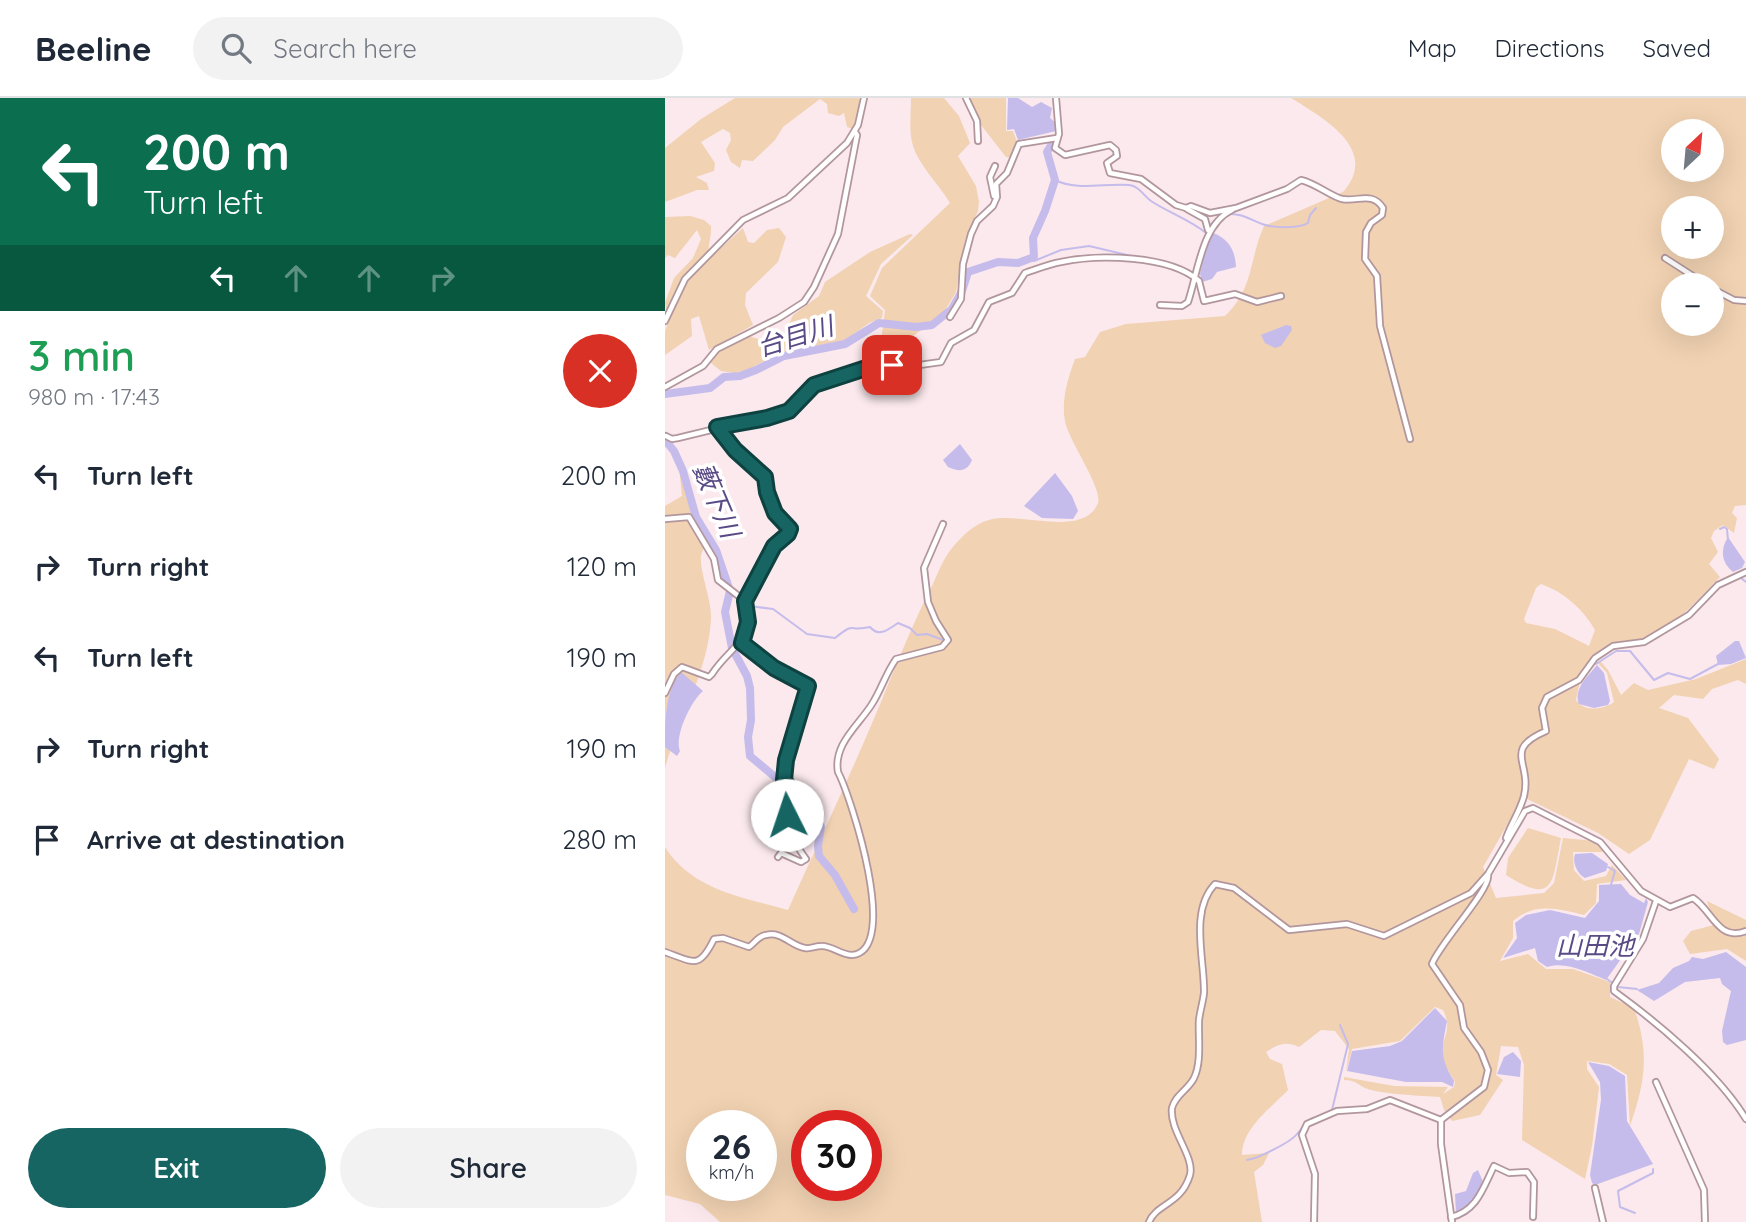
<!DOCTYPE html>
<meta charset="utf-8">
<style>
:root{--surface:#fff;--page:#f2f2f3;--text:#1f2937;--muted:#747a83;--line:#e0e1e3;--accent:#166563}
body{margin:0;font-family:Quicksand,"Noto Sans JP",sans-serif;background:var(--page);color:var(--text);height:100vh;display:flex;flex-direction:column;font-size:26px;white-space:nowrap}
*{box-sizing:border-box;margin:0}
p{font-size:23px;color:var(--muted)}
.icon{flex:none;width:38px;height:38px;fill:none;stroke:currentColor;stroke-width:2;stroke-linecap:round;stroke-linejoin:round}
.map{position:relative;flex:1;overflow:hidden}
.details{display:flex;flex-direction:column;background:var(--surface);width:665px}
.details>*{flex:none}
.guide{background:#0b6e4f;color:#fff;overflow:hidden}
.needle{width:46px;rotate:26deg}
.buttons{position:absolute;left:996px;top:21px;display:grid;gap:14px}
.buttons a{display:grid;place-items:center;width:63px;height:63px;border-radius:50%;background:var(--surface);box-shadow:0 7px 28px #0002;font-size:35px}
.speed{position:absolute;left:21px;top:1012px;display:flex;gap:14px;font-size:35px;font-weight:700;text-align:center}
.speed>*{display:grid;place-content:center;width:91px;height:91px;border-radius:50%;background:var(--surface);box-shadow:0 7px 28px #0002;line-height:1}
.speed small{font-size:18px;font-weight:400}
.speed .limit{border:10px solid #d22;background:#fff;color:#111}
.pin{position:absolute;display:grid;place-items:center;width:60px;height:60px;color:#fff;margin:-30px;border-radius:14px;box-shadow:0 4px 10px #0006}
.me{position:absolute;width:77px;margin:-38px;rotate:356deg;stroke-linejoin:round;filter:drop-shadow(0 0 5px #0008)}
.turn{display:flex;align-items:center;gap:24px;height:147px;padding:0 28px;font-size:32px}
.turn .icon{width:91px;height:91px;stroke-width:2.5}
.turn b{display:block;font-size:49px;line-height:60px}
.lanes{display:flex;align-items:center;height:66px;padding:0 28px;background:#0003;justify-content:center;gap:35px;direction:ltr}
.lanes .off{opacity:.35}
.round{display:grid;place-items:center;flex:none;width:74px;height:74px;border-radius:37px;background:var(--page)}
.overview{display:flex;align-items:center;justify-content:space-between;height:119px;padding:0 28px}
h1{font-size:42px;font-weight:600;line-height:52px;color:#1e9e55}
.cta{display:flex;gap:14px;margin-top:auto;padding:14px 28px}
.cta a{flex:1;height:80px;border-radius:42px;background:var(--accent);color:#fff;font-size:28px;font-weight:600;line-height:80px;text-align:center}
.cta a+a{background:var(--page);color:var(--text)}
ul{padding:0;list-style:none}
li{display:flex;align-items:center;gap:21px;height:91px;padding:0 28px}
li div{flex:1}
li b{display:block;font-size:26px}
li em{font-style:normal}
header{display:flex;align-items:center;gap:42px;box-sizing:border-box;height:98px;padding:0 35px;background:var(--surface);border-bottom:2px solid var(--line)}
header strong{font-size:33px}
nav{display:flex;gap:38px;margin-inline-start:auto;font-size:24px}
.search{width:490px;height:63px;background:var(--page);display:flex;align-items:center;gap:18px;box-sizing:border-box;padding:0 24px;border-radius:38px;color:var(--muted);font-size:26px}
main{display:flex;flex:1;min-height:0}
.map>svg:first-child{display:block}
.green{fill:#f1d2b2;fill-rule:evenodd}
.water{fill:#c5bceb}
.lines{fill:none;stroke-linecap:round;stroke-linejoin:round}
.stream{stroke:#c5bceb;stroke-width:2}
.river{stroke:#c5bceb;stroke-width:8}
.minor-casing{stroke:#b2969d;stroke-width:8}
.minor{stroke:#fff;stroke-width:4.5}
.route-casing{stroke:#0e4240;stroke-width:18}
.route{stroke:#166563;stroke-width:12}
.labels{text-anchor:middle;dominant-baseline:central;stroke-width:7;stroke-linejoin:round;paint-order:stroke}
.water-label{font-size:26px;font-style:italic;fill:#5a4b87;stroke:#fff}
</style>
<header>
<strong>Beeline</strong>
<div class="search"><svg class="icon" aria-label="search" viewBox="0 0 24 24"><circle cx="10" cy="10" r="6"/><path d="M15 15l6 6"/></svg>Search here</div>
<nav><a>Map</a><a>Directions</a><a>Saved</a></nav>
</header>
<main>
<section class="details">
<div class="guide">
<div class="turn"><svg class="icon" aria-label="left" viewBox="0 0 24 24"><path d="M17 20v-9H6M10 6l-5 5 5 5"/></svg><div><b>200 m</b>Turn left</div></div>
<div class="lanes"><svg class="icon" aria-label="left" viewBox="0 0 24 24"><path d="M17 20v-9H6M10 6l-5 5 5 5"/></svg><svg class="icon off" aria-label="ahead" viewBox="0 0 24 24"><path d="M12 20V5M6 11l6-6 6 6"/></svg><svg class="icon off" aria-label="ahead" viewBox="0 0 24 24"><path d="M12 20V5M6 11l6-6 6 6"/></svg><svg class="icon off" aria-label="right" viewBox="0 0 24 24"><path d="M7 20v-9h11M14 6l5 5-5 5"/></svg></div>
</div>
<div class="overview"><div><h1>3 min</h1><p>980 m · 17:43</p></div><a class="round" style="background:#d93025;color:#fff"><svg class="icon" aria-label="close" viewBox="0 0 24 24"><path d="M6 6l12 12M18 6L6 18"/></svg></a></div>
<ul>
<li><svg class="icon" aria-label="left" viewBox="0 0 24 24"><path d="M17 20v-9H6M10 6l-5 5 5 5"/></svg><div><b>Turn left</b></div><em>200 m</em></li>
<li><svg class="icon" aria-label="right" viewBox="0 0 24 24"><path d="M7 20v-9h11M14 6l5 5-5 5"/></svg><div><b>Turn right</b></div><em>120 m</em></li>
<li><svg class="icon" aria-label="left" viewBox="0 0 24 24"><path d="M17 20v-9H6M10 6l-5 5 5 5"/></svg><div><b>Turn left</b></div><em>190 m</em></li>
<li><svg class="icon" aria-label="right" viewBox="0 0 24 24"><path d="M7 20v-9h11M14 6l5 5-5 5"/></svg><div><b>Turn right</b></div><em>190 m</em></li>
<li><svg class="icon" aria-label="arrive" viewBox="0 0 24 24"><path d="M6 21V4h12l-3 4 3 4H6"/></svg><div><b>Arrive at destination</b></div><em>280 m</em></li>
</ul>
<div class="cta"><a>Exit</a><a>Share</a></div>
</section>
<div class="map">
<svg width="1081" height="1124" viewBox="0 0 1081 1124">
<rect width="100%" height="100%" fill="#fbe9ed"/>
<g class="green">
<path d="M70 0H193L195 2 188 31 182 29 179 15 174 18 163 15 162 6 155 1 118 29 110 42 88 63 77 62 75 70 66 64 61 52 66 42 65 35 58 31 36 44 50 65 49 73 31 79 42 85 44 92H32L0 104V50L36 21Z"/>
<path d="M246 0H279L294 18 305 45 293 58 311 88 314 104 313 113 300 142 291 194 278 216 248 238 226 242 218 247 216 243 220 212 205 198 217 170 285 105C274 86 252 66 247 44 244 31 246 14 246 0Z"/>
<path d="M304 0H341V33H348L352 44 347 60 341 59 316 27Z"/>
<path d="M626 0H1081V407L1070 408 1067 415 1072 420 1069 435 1058 427 1049 433 1046 440 1053 454 1044 466 1055 479C1032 502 1010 529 979 541 972 544 964 542 957 543 926 548 916 574 911 602 919 614 938 612 949 604L942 575 932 564H936L943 572 956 597 969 585 983 592 1031 581 1081 561V586L1073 582 1047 591 1038 601 1009 597 994 610 1023 620 1054 661 1049 671 1024 661 985 742 964 756 933 735 858 699 818 769 831 800 879 795 889 785 898 740 930 743 938 754H908L909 772 919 783 941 778 947 767 961 782 932 786 931 805 919 817C893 811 870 804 848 823V840L835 863 863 856 881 871H908L945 884V899L969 910C985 956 980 984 965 1028L962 977 944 966 922 963V971L934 989 927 1048 920 1081 857 1042 859 967 853 949 836 948 831 977 838 982 815 1017 787 1023 779 1012 775 999C759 998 710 996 698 989 691 985 689 982 679 982V979L729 988 783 989 778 996 789 989 790 984C785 975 778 968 777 957 777 938 788 932 778 912L770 909 735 943 687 951 681 975 684 951 670 933 656 932 634 949C621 943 613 946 601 954L605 961 617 966 623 992C606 1010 577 1030 577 1057L604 1055 598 1067 589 1074 597 1124H55L35 1106 0 1097V749C27 792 77 799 123 812 154 743 187 674 216 604 232 565 248 525 267 488 273 475 278 461 287 450 297 438 309 426 324 422 353 413 419 441 433 405 438 390 403 342 400 323 396 302 403 280 410 261L420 259 435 234 461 226 560 218C589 191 584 161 599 128L678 94C715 52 660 21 626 0ZM1008 33H1046V72H1008ZM1008 110H1046V149H1008ZM1008 187H1046V226H1008ZM876 486C899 494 918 511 930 532L924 548 890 531 861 525 859 521 871 490ZM37 1027H96V1087H37ZM142 1027H201V1087H142Z"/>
<path d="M25 118 39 122 46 128C47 140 41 149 45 160L78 130 83 144 89 145 102 132 114 130 121 139 113 164 81 195 80 207 88 227 44 252 34 218 26 221 27 238 0 257V233L3 225 0 205 9 180 28 160 36 141 32 132 10 160 3 157 0 160V119Z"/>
<path d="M245 136 248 137 216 166 201 198 218 213 217 220 204 225 181 242 115 255 82 272 70 275 56 273 46 265 53 254 84 238 99 243 120 236 128 217 154 198 160 184 205 154Z"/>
<path d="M14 369 25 410 43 443C41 447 37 453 36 457 34 473 47 502 46 521 43 574 14 620 0 670V408L17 398Z"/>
<path d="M863 730 896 740C887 783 891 809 841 777L843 760Z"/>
<path d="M1042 803 1081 822V863L1062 851 1025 856 1018 843 1026 833 1049 827Z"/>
</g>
<g class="water">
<path d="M343 0H353L367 9 376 4 387 10 385 20 391 25V33L353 42 349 31 342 32Z"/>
<path d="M548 135C564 141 570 152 571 169L552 174 547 181 537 184 535 176 544 137Z"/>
<path d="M621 227 626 228 627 232 616 248 610 250 600 245 596 237Z"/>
<path d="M295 346 307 362C302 374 294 374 283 369L278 362Z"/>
<path d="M390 375 407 398 413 413 408 421 377 420 359 408Z"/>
<path d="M1063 439 1080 464 1077 470 1068 474C1056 464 1055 452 1063 439Z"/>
<path d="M1070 543H1074L1081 560 1066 566 1053 567 1051 558Z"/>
<path d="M932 567 939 575 945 603 943 607 929 610 914 606C908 591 923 578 932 567Z"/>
<path d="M16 574 38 593C26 603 9 638 15 653L12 658 0 649C0 623 0 593 16 574Z"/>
<path d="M927 755 943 766 941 773 920 780C912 776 907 764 910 756Z"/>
<path d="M956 786 965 797 979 805 981 800 983 804 974 836 941 882C923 875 902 863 882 869L873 863 870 850 838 860 852 840 850 825 861 817 885 812 920 820 934 803V787Z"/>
<path d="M1061 854 1081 869V942L1062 947 1058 944 1057 933 1066 893 1057 886 1055 880 1020 884 989 903 972 892 994 885 1008 870 1024 863 1027 859 1038 861Z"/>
<path d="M770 910 782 923C777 950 774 959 789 983L788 989 777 984H741L682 973 687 953 725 948 737 943Z"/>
<path d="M848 954 856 963 855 979 832 976 839 959Z"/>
<path d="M923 964 944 968 960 978 962 1023 988 1066 930 1087 927 1085 925 1077 936 1002 935 984Z"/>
<path d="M813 1072 819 1086 802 1112 791 1116 790 1096 801 1093 808 1075Z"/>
</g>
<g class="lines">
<g class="stream">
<path d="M390 82C412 93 439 85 464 87 474 88 478 97 486 103 504 115 524 121 541 135"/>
<path d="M564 116C576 115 586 122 597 126 608 130 633 131 643 125L645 117 651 110"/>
<path d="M545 127 555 118"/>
<path d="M364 161 369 163 396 152 424 148 475 160"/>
<path d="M504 165 523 172"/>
<path d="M1055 431 1059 429 1062 431 1063 442"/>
<path d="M1076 480 1081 484"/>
<path d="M84 508 108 511 142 536 170 540C191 523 182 534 205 529 214 540 224 531 233 525L245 530 252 537 262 536 278 542"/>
<path d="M931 566 951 553H965L989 582 1003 575 1025 581 1053 566"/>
<path d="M943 769 950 773 945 790"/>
<path d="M942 881 953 889 972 891"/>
<path d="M667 1012 683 946 675 927"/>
<path d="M582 1062C592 1061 626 1044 632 1036 640 1028 640 1020 653 1019"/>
<path d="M970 1115 955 1109 953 1093 988 1075V1071"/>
</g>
<g class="river">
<path d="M0 296 45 290 59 279 75 278 91 272 119 258 180 246 214 225 251 229 267 227 287 211 297 193 303 174 333 164 353 165 369 159 368 140 380 113 390 82 382 54 389 43"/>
<path d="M0 342 9 353 18 373 31 419 51 452 62 484 65 493 60 514 67 550 82 578 85 590 86 622 83 639 85 658 116 684 123 694 148 710 156 729 153 748 154 758 170 777 189 811"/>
</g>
<defs>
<g id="minor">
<path d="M301 0 312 23 313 43"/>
<path d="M391 0 394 36 390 50 400 57 445 47 451 52 452 58 442 65 445 75 476 81 511 107 521 110 526 108 545 115 571 110 622 91 636 82C650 85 667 99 677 101 693 104 707 93 718 110L717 117 706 125 701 134 700 161 712 178 715 228 745 341"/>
<path d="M329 98 325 79 330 68"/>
<path d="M522 111 540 121 543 132"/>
<path d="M1000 160 1042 187"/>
<path d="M1046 190 1069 202 1081 203"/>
<path d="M495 207 517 208 523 204C533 174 537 126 567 112"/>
<path d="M285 219 296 201 298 166 306 136 312 123 328 108 332 99 331 86 342 75 354 46 392 40"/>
<path d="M0 223 20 181 78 122 123 100 182 45 193 27 199 0"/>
<path d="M0 289 38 268 52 251 114 220 139 204 149 189 173 136 192 37 190 34"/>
<path d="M52 329 70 352 100 379 102 394 110 415 125 431 123 436 109 448 80 503"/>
<path d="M1 338 7 341 13 340 124 313 145 289 201 270 218 267 240 269 276 264 286 245 309 232 324 204 347 195 360 175C372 171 384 166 396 164 433 156 505 157 534 183L539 203 570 196 592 204 616 198"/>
<path d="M0 421 24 419 49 461 53 482 80 503C93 541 64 549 47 576L44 579 17 569 9 576 0 595"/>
<path d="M77 545 109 570 143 588 121 662 119 682C127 695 122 701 122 715 122 731 132 749 141 761L136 764 116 755 113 759"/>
<path d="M841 740C846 726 855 713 859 698 867 664 837 652 881 633L877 610 882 599 914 582 930 560 948 548 979 544 1024 517 1053 487 1081 474"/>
<path d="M991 803 978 841 949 888V893C993 925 1053 975 1081 1021"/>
<path d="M0 854C29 864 34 872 49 841L58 840 84 849C90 845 93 838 101 837 117 833 126 848 140 850 146 851 150 848 156 848 166 847 176 857 187 857 236 853 186 699 173 674 168 646 194 627 207 606 216 592 221 575 231 561L277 549 283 542 271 523 263 504 259 470 278 426"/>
<path d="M991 984 1039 1092 1040 1124"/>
<path d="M930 1090 938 1124"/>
<path d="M786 1119C812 1113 818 1090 829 1068L844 1075 862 1074 869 1084 868 1119"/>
<path d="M484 1124C492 1105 516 1107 525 1077 530 1059 504 1032 507 1010 510 997 524 991 529 980 537 964 533 939 534 922 535 913 538 904 539 895 540 863 524 813 550 786L569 790 624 832 682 826 719 838 806 795 823 776 860 713 868 710 935 744 976 793 1005 809 1028 800C1047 812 1053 844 1081 833"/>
<path d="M649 1124 650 1076 637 1037 642 1026 672 1013 702 1011 725 1002 776 1022"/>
<path d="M787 1124 776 1046V1022L819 989 823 972 816 954 799 930 795 907 767 866C775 845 826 791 823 777"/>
</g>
</defs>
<use href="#minor" class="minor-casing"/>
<use href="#minor" class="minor"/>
</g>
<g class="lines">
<defs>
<path id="route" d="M122 717 125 692 119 682 121 662 143 588 109 570 77 545 83 524 80 503 109 448 123 436 125 431 110 415 102 394 100 379 70 352 52 329 102 320 124 313 149 287 201 270 227 267"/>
</defs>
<use href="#route" class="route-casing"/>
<use href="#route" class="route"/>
</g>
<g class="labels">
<g class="water-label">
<text transform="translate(130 238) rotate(-17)">台目川</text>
<text transform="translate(52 402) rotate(67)">藪下川</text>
<text x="930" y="847">山田池</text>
</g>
</g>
</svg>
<div class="buttons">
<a><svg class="needle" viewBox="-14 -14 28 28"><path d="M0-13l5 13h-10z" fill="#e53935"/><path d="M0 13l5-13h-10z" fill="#747a83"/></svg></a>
<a>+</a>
<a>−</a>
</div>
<div class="speed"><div>26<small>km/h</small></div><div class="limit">30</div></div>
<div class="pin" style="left:227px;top:267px;background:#d93025"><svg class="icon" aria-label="arrive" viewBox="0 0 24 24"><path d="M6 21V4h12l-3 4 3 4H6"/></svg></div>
<svg class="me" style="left:122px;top:717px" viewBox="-20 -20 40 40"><circle r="19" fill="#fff"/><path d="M0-13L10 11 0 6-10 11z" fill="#166563"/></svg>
</div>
</main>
